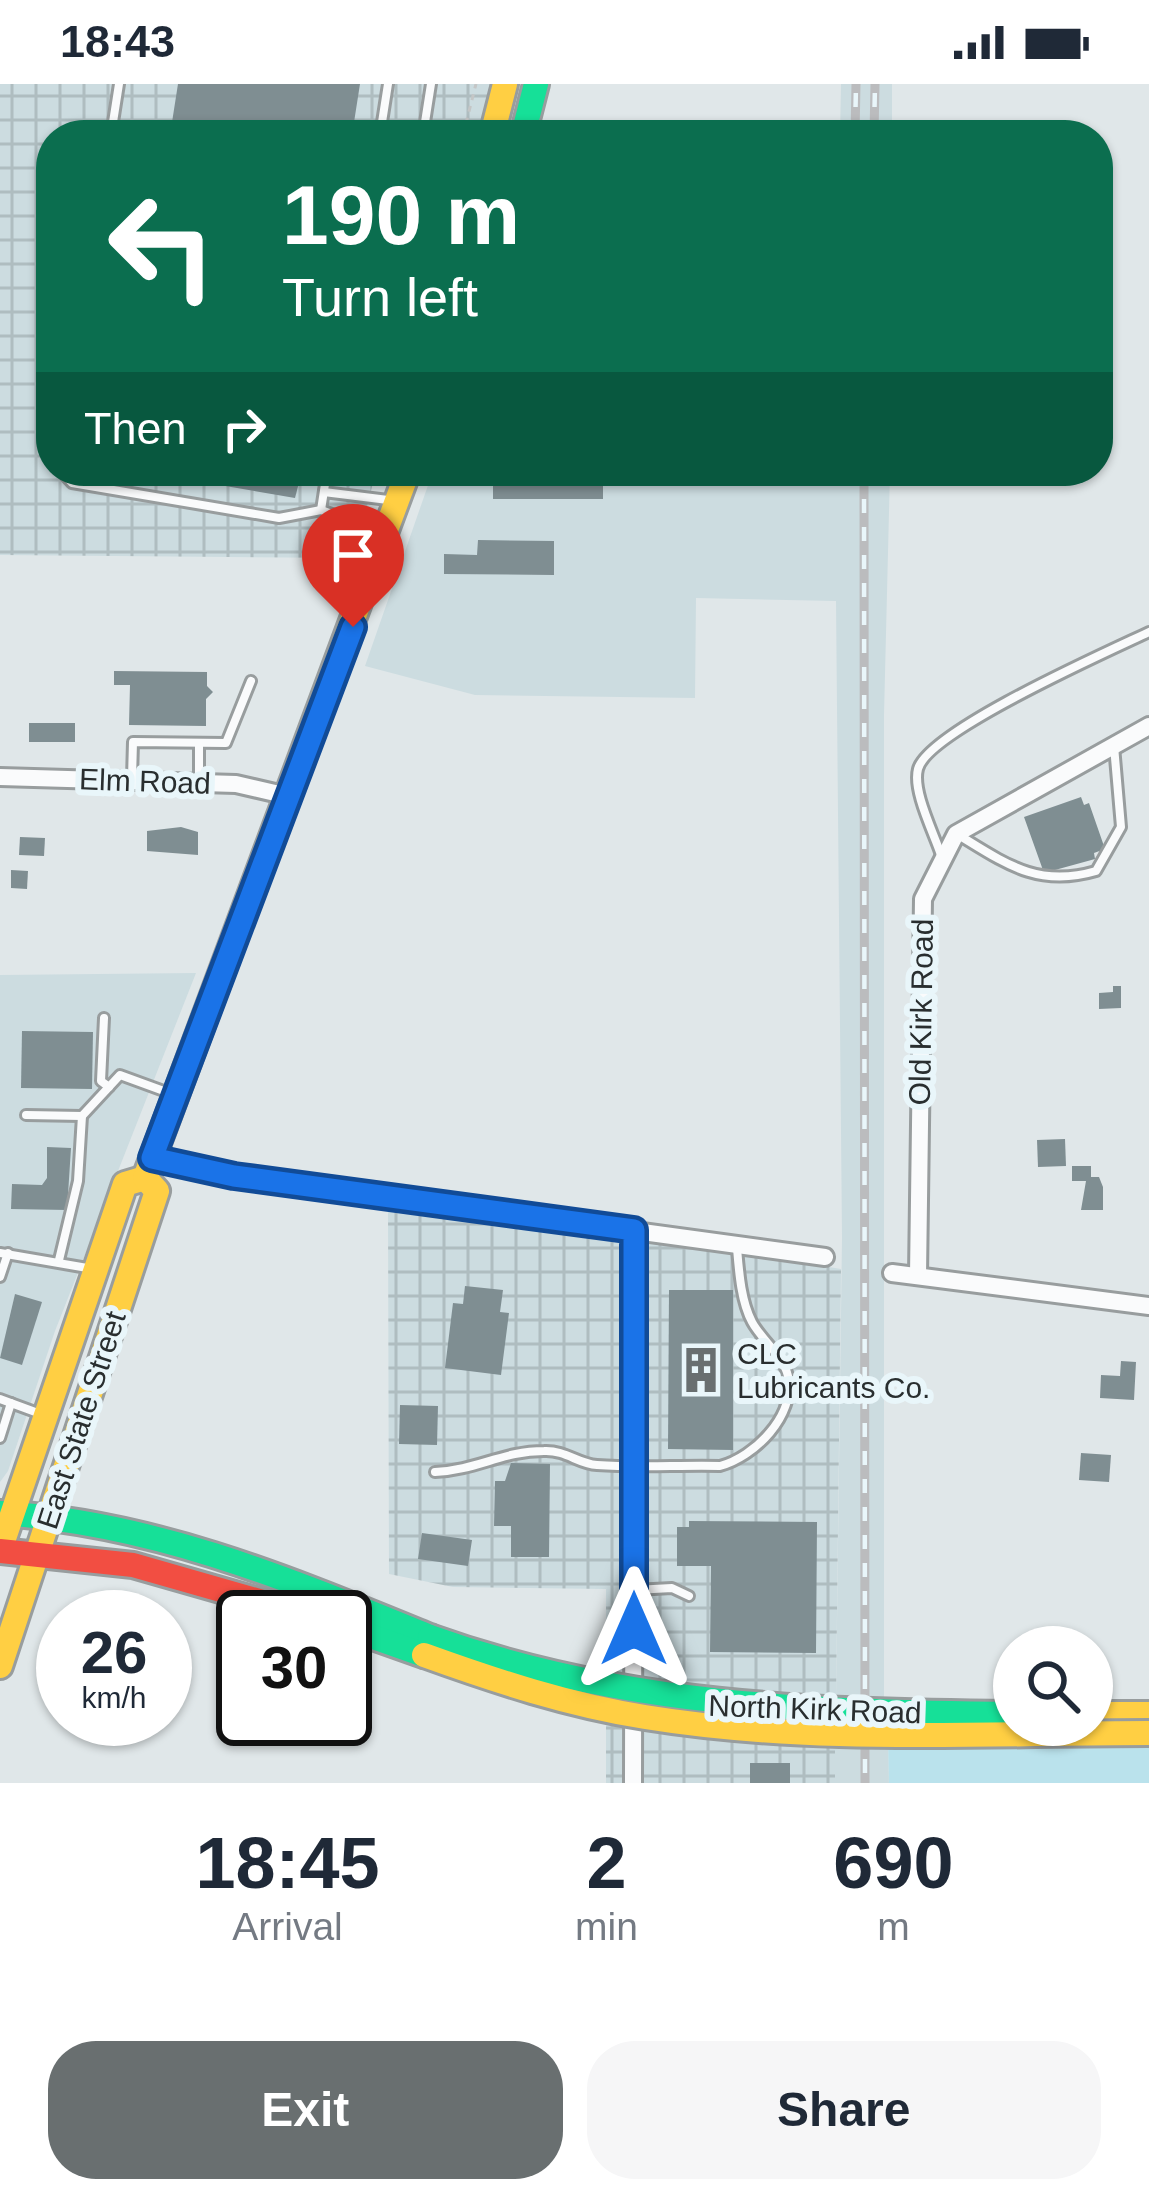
<!DOCTYPE html>
<style>
:root{--surface:#fff;--page:#f6f6f7;--text:#1f2937;--muted:#747a83;--accent:#696f70}
body{margin:0;font-family:Helvetica,sans-serif;background:var(--page);color:var(--text);height:100vh;display:flex;flex-direction:column;font-size:45px;white-space:nowrap}
*{box-sizing:border-box;margin:0}
p{font-size:39px;color:var(--muted)}
.icon{flex:none;width:66px;height:66px;fill:none;stroke:currentColor;stroke-width:2;stroke-linecap:round;stroke-linejoin:round}
.map{position:relative;height:1699px;overflow:hidden}
.sheet{display:flex;flex-direction:column;background:var(--surface);flex:1}
.sheet>*{flex:none}
.guide{position:absolute;left:36px;top:36px;width:1077px;height:366px;border-radius:48px;box-shadow:0 3px 9px #0004;background:#0b6e4f;color:#fff;overflow:hidden}
.buttons{position:absolute;left:993px;top:1542px;display:grid;gap:24px}
.buttons a{display:grid;place-items:center;width:120px;height:120px;border-radius:50%;background:var(--surface);box-shadow:0 3px 9px #0004;font-size:60px}
.speed{position:absolute;left:36px;top:1506px;display:flex;gap:24px;font-size:60px;font-weight:700;text-align:center}
.speed>*{display:grid;place-content:center;width:156px;height:156px;border-radius:50%;background:var(--surface);box-shadow:0 3px 9px #0004;line-height:1}
.speed small{font-size:30px;font-weight:400}
.speed .limit{border:6px solid #111;border-radius:18px;background:#fff;color:#111}
.pin{position:absolute;display:grid;place-items:center;width:102px;height:102px;color:#fff;margin:-123px -51px;border-radius:50% 50% 50% 0;rotate:-45deg;box-shadow:0 0 12px #0007}
.pin .icon{rotate:45deg}
.me{position:absolute;width:132px;margin:-66px;rotate:0deg;stroke-linejoin:round;filter:drop-shadow(0 0 9px #0008)}
.turn{display:flex;align-items:center;gap:42px;height:252px;padding:0 48px;font-size:54px}
.turn .icon{width:156px;height:156px;stroke-width:2.5}
.turn b{display:block;font-size:84px;line-height:102px}
.then{display:flex;align-items:center;height:114px;padding:0 48px;background:#0003;gap:24px;font-size:45px}
.eta{display:flex;justify-content:space-evenly;align-items:center;height:204px;text-align:center}
.eta b{font-size:72px;font-weight:700;line-height:84px}
.cta{display:flex;gap:24px;margin-top:auto;padding:24px 48px}
.cta a{flex:1;height:138px;border-radius:48px;background:var(--accent);color:#fff;font-size:48px;font-weight:700;line-height:138px;text-align:center}
.cta a+a{background:var(--page);color:var(--text)}
.status{display:flex;justify-content:space-between;align-items:center;height:84px;padding:0 60px;background:var(--surface);direction:ltr}
.status svg{height:33px;fill:currentColor}
.map>svg:first-child{display:block}
.built{fill:#ccdce0}
.industrial{fill:url(#industrial-grid)}
.pitch{fill:#bae2ec}
.building{fill:#7f8e92}
.lines{fill:none;stroke-linecap:round;stroke-linejoin:round}
.lane-casing{stroke:#989d9e;stroke-width:14}
.street-casing{stroke:#989d9e;stroke-width:22}
.fast-casing{stroke:#989d9e;stroke-width:30}
.slow-casing{stroke:#989d9e;stroke-width:30}
.jam-casing{stroke:#989d9e;stroke-width:30}
.path{stroke:#c4c6c6;stroke-width:3;stroke-dasharray:6 6;stroke-linecap:butt}
.lane{stroke:#fafbfc;stroke-width:8}
.street{stroke:#fafbfc;stroke-width:16}
.fast{stroke:#16e098;stroke-width:24}
.slow{stroke:#ffcf43;stroke-width:24}
.jam{stroke:#f24e42;stroke-width:24}
.rail-casing{stroke:#bbbcbe;stroke-width:9}
.rail{stroke:#e9f6fa;stroke-width:4.5;stroke-dasharray:14;stroke-linecap:butt}
.fast-bridge-casing{stroke:#989d9e;stroke-width:30;stroke-linecap:butt}
.slow-bridge-casing{stroke:#989d9e;stroke-width:30;stroke-linecap:butt}
.fast-bridge{stroke:#16e098;stroke-width:24}
.slow-bridge{stroke:#ffcf43;stroke-width:24}
.route-casing{stroke:#114b97;stroke-width:30}
.route{stroke:#1a73e8;stroke-width:21}
.labels{text-anchor:middle;dominant-baseline:central;stroke-width:12;stroke-linejoin:round;paint-order:stroke}
.street-label{font-size:30px;fill:#292e2f;stroke:#e9f6fa}
.poi-label{font-size:30px;fill:#292e2f;stroke:#e9f6fa;text-anchor:start}
</style>
<div class="status"><b>18:43</b><svg viewBox="0 0 49 12"><path d="M0 12V9h3v3zM5 12V6h3v6zM10 12V3h3v9zM15 12V0h3v12zM26 1h20v11H26zM47 4h2v5h-2z"/></svg></div>
<div class="map">
<svg width="1149" height="1699" viewBox="0 0 1149 1699">
<defs>
<pattern id="industrial-grid" width="8" height="8" patternUnits="userSpaceOnUse" patternTransform="scale(3)"><rect width="8" height="8" fill="#ccdce0"/><path d="M0 4h8M4 0v8" fill="none" stroke="#afbdc0"/></pattern>
</defs>
<rect width="100%" height="100%" fill="#e0e7e9"/>
<g class="built">
<path d="M841 0H892V51H840Z"/>
<path d="M433 387H890L884 631V1616H836L842 1154 836 517 696 514 695 614 475 611 365 582Z"/>
<path d="M196 889 55 1247 8 1387 0 1398V891Z"/>
<path d="M835 1657H888L889 1699H835Z"/>
</g>
<g class="industrial">
<path d="M0 0H495L482 51H51V387H376L354 474 0 471Z"/>
<path d="M388 1123 626 1149 841 1185 836 1616H780L606 1596V1505L453 1503 389 1490Z"/>
<path d="M606 1637 835 1657V1699H606Z"/>
</g>
<path class="pitch" d="M888 1657 1149 1659V1699H889Z"/>
<g class="building">
<path d="M178 0H360L352 51H170Z"/>
<path d="M138 387H302L295 414Z"/>
<rect x="493" y="387" width="110" height="28"/>
<path d="M478 456 554 457V491L444 490V470L477 471Z"/>
<path d="M114 587 207 588V602L213 608 206 615V642L129 641 130 601H114Z"/>
<rect x="29" y="639" width="46" height="19"/>
<path d="M1081 713 1084 721 1089 719 1105 765 1094 769 1095 775 1044 789 1024 733Z"/>
<path d="M181 743 198 748V771L147 767V747Z"/>
<path d="M20 753 45 754 44 772 19 771Z"/>
<path d="M11 786 28 787 27 805 11 804Z"/>
<path d="M1113 902H1121V924L1099 925V909L1113 908Z"/>
<path d="M22 947 93 948 92 1005 21 1004Z"/>
<path d="M1065 1055 1066 1082 1038 1083 1037 1056Z"/>
<path d="M47 1063 71 1064 67 1126 11 1125 12 1100 42 1101 47 1094Z"/>
<path d="M1072 1082H1091V1093H1099L1103 1103V1126H1081L1086 1097H1072Z"/>
<path d="M465 1202 503 1206 500 1228 509 1229 501 1291 445 1284 453 1219 463 1220Z"/>
<path d="M669 1206H733V1366L668 1365Z"/>
<path d="M15 1210 42 1218 22 1281 0 1274Z"/>
<path d="M1121 1277 1136 1278 1134 1316 1100 1314 1101 1291 1120 1292Z"/>
<path d="M400 1321 438 1322 437 1361 399 1360Z"/>
<path d="M1081 1369 1111 1371 1109 1398 1079 1396Z"/>
<path d="M511 1379 550 1380 549 1473H511V1442H494L495 1397H505Z"/>
<path d="M689 1437 817 1438 816 1569 710 1568 711 1482H677V1443H689Z"/>
<path d="M422 1449 472 1456 468 1482 418 1475Z"/>
<rect x="750" y="1679" width="40" height="20"/>
</g>
<g class="lines">
<defs>
<g id="lane">
<path d="M111 51 119 0"/>
<path d="M380 51 388 0"/>
<path d="M423 51 431 0"/>
<path d="M61 387 72 399 279 434 321 426 380 447"/>
<path d="M324 408 388 416"/>
<path d="M321 426 327 387"/>
<path d="M132 694 133 658 226 659 251 597"/>
<path d="M199 698V659"/>
<path d="M957 750C1006 780 1038 804 1096 787L1121 743 1114 662"/>
<path d="M942 774C935 751 912 708 918 685 928 647 1109 567 1149 548"/>
<path d="M104 934 101 997 109 1003"/>
<path d="M26 1031 82 1032 120 991 172 1010"/>
<path d="M0 1169 93 1185"/>
<path d="M59 1176 78 1097 82 1032"/>
<path d="M0 1193 8 1169"/>
<path d="M0 1315 38 1329"/>
<path d="M0 1354 11 1319"/>
<path d="M435 1388C477 1386 503 1367 544 1367 566 1366 578 1380 597 1381 638 1384 679 1381 720 1382 754 1373 796 1332 788 1292 784 1273 761 1255 752 1238 741 1217 739 1188 737 1164"/>
<path d="M635 1506 672 1504 689 1512"/>
</g>
<g id="street">
<path d="M0 693 236 700 288 712"/>
<path d="M152 1074 234 1092 825 1173"/>
<path d="M892 1189 1149 1222"/>
<path d="M918 1192 923 815 956 750 1149 642"/>
<path d="M633 1699 634 1146"/>
</g>
<g id="fast">
<path d="M523 51 536 0"/>
<path d="M0 1429C155 1439 288 1495 430 1553"/>
<path d="M345 1543 424 1571"/>
</g>
<g id="slow">
<path d="M492 51 505 0"/>
<path d="M145 1094 408 387"/>
<path d="M0 1466 125 1100 145 1094"/>
<path d="M0 1582 157 1107 145 1094"/>
<path d="M1092 1630H1149"/>
</g>
<path id="jam" d="M0 1467 133 1481 315 1533"/>
</defs>
<use href="#lane" class="lane-casing"/>
<use href="#street" class="street-casing"/>
<use href="#fast" class="fast-casing"/>
<use href="#slow" class="slow-casing"/>
<use href="#jam" class="jam-casing"/>
<g class="path">
<path d="M463 51 476 0"/>
<path d="M364 400 368 387"/>
<path d="M346 476 347 449"/>
</g>
<use href="#lane" class="lane"/>
<use href="#street" class="street"/>
<use href="#fast" class="fast"/>
<use href="#slow" class="slow"/>
<use href="#jam" class="jam"/>
<defs>
<g id="rail">
<path d="M855 51 856 0"/>
<path d="M874 51 875 0"/>
<path d="M864 387 865 1699"/>
</g>
</defs>
<use href="#rail" class="rail-casing"/>
<use href="#rail" class="rail"/>
<defs>
<path id="fast-bridge" d="M430 1553C621 1622 813 1628 1014 1630"/>
<path id="slow-bridge" d="M424 1571C496 1597 569 1621 645 1633 811 1660 981 1649 1149 1649"/>
</defs>
<use href="#fast-bridge" class="fast-bridge-casing"/>
<use href="#slow-bridge" class="slow-bridge-casing"/>
<use href="#fast-bridge" class="fast-bridge"/>
<use href="#slow-bridge" class="slow-bridge"/>
</g>
<g class="lines">
<defs>
<path id="route" d="M353 543 152 1074 234 1092 634 1146V1545"/>
</defs>
<use href="#route" class="route-casing"/>
<use href="#route" class="route"/>
</g>
<defs>
<symbol id="building-bare" viewBox="-9 -9 18 18"><path d="M-4-6H4V6H1V3H-1V6H-4ZM-2.5-4.3h1.7v1.8h-1.7ZM.8-4.3h1.7v1.8H.8ZM-2.5-1h1.7V.8h-1.7ZM.8-1h1.7V.8H.8Z" fill="#696f70" stroke="#e9f6fa" stroke-width="2.5" paint-order="stroke"/></symbol>
</defs>
<g fill-rule="evenodd">
<use href="#building-bare" x="668" y="1253" width="66" height="66"/>
</g>
<g class="labels">
<g class="street-label">
<text transform="translate(145 697) rotate(2)">Elm Road</text>
<text transform="translate(921 928) rotate(-89)">Old Kirk Road</text>
<text transform="translate(81 1336) rotate(-72)">East State Street</text>
<text transform="translate(815 1625) rotate(2)">North Kirk Road</text>
</g>
<g class="poi-label">
<text x="737" y="1269">CLC<tspan x="737" dy="34">Lubricants Co.</tspan></text>
</g>
</g>
</svg>
<div class="buttons">
<a><svg class="icon" aria-label="search" viewBox="0 0 24 24"><circle cx="10" cy="10" r="6"/><path d="M15 15l6 6"/></svg></a>
</div>
<div class="speed"><div>26<small>km/h</small></div><div class="limit">30</div></div>
<div class="pin" style="left:353px;top:543px;background:#d93025"><svg class="icon" aria-label="arrive" viewBox="0 0 24 24"><path d="M6 21V4h12l-3 4 3 4H6"/></svg></div>
<svg class="me" style="left:634px;top:1545px" viewBox="-20 -20 40 40"><path d="M0-17L14 15 0 8-14 15z" fill="#1a73e8" stroke="#fff" stroke-width="4"/></svg>
<div class="guide">
<div class="turn"><svg class="icon" aria-label="left" viewBox="0 0 24 24"><path d="M17 20v-9H6M10 6l-5 5 5 5"/></svg><div><b>190 m</b>Turn left</div></div>
<div class="then">Then<svg class="icon" aria-label="right" viewBox="0 0 24 24"><path d="M7 20v-9h11M14 6l5 5-5 5"/></svg></div>
</div>
</div>
<section class="sheet">
<div class="eta">
<div><b>18:45</b><p>Arrival</p></div>
<div><b>2</b><p>min</p></div>
<div><b>690</b><p>m</p></div>
</div>
<div class="cta"><a>Exit</a><a>Share</a></div>
</section>
